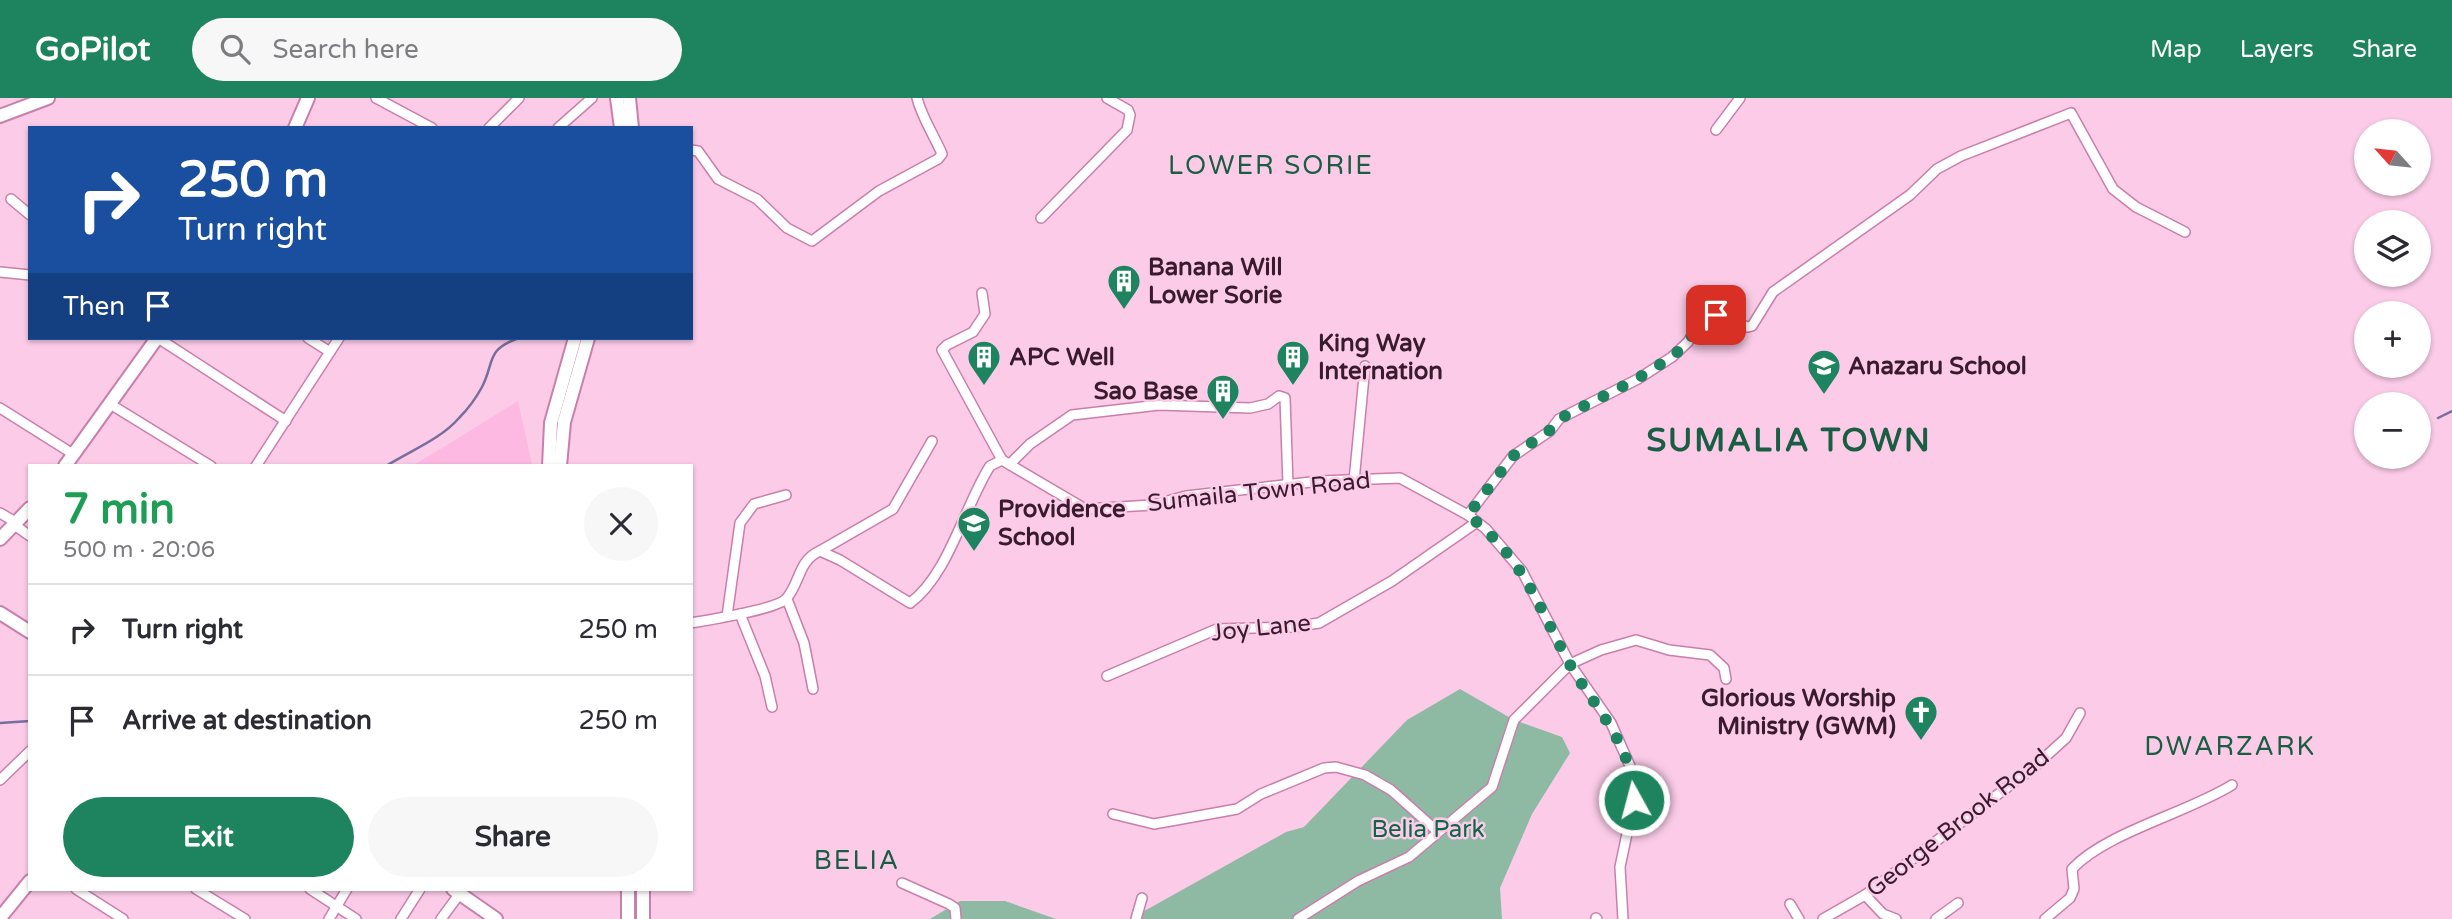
<!DOCTYPE html>
<meta charset="utf-8">
<style>
:root{--surface:#fff;--page:#f7f7f7;--text:#2b2b33;--muted:#7c7c81;--line:#e1e1e2;--accent:#1e845f}
body{margin:0;font-family:"Varela Round",sans-serif;background:var(--page);color:var(--text);height:100vh;display:flex;flex-direction:column;font-size:26px;white-space:nowrap}
*{box-sizing:border-box;margin:0}
p{font-size:23px;color:var(--muted)}
.icon{flex:none;width:38px;height:38px;fill:none;stroke:currentColor;stroke-width:2;stroke-linecap:round;stroke-linejoin:round}
.map{position:relative;flex:1;overflow:hidden}
.drawer{position:absolute;left:28px;top:366px;width:665px;height:427px;display:flex;flex-direction:column;background:var(--surface);border-radius:0px;box-shadow:0 2px 5px #0004}
.drawer>*{flex:none}
.banner{position:absolute;left:28px;top:28px;width:665px;height:214px;border-radius:0px;box-shadow:0 2px 5px #0004;background:#1a4fa0;color:#fff;overflow:hidden}
.needle{width:46px;rotate:297deg}
.fabs{position:absolute;left:2354px;top:21px;display:grid;gap:14px}
.fabs a{display:grid;place-items:center;width:77px;height:77px;border-radius:50%;background:var(--surface);box-shadow:0 2px 5px #0004;font-size:35px}
.pin{position:absolute;display:grid;place-items:center;width:60px;height:60px;color:#fff;margin:-30px;border-radius:14px;box-shadow:0 4px 10px #0006}
.me{position:absolute;width:77px;margin:-38px;rotate:353deg;stroke-linejoin:round;filter:drop-shadow(0 0 5px #0008)}
.turn{display:flex;align-items:center;gap:24px;height:147px;padding:0 35px;font-size:32px}
.turn .icon{width:91px;height:91px;stroke-width:2.5}
.turn b{display:block;font-size:49px;line-height:60px}
.then{display:flex;align-items:center;height:66px;padding:0 35px;background:#0003;gap:14px;font-size:26px}
.round{display:grid;place-items:center;flex:none;width:74px;height:74px;border-radius:37px;background:var(--page)}
.overview{display:flex;align-items:center;justify-content:space-between;height:119px;padding:0 35px}
h1{font-size:42px;font-weight:700;line-height:52px;color:#1e9e55}
.cta{display:flex;gap:14px;margin-top:auto;padding:14px 35px}
.cta a{flex:1;height:80px;border-radius:42px;background:var(--accent);color:#fff;font-size:28px;font-weight:700;line-height:80px;text-align:center}
.cta a+a{background:var(--page);color:var(--text)}
ul{padding:0;list-style:none}
li{display:flex;align-items:center;gap:21px;height:91px;padding:0 35px;border-top:2px solid var(--line)}
li div{flex:1}
li b{display:block;font-size:26px}
li em{font-style:normal}
header{display:flex;align-items:center;gap:42px;box-sizing:border-box;height:98px;padding:0 35px;background:var(--accent);color:#fff}
header strong{font-size:33px}
nav{display:flex;gap:38px;margin-inline-start:auto;font-size:24px}
.search{width:490px;height:63px;background:var(--page);display:flex;align-items:center;gap:18px;box-sizing:border-box;padding:0 24px;border-radius:38px;color:var(--muted);font-size:26px}
.map>svg:first-child{display:block}
.built{fill:#fdb9e1}
.green{fill:#8ebaa4}
.lines{fill:none;stroke-linecap:round;stroke-linejoin:round}
.stream{stroke:#776e9d;stroke-width:2.5}
.street-casing{stroke:#c97fab;stroke-width:12}
.secondary-casing{stroke:#c97fab;stroke-width:16}
.street{stroke:#fff;stroke-width:9}
.secondary{stroke:#fff;stroke-width:12}
.route{stroke:#1e845f;stroke-width:12;stroke-dasharray:0 21.6}
.labels{text-anchor:middle;dominant-baseline:central;stroke-width:5;stroke-linejoin:round;paint-order:stroke}
.poi-label{font-size:24px;font-weight:bold;fill:#391b2e;stroke:#fbcbe7;text-anchor:start}
.street-label{font-size:24px;fill:#391b2e;stroke:#fbcbe7}
.park-label{font-size:24px;fill:#0e6648;stroke:#fbcbe7}
.neighbourhood-label{font-size:26px;letter-spacing:2px;fill:#195d43;stroke:#fbcbe7}
.district-label{font-size:32px;font-weight:bold;letter-spacing:2px;fill:#195d43;stroke:#fbcbe7}
</style>
<header>
<strong>GoPilot</strong>
<div class="search"><svg class="icon" aria-label="search" viewBox="0 0 24 24"><circle cx="10" cy="10" r="6"/><path d="M15 15l6 6"/></svg>Search here</div>
<nav><a>Map</a><a>Layers</a><a>Share</a></nav>
</header>
<div class="map">
<svg width="2452" height="821" viewBox="0 0 2452 821">
<rect width="100%" height="100%" fill="#fbcbe7"/>
<path class="built" d="M518 303 532 367H413L434 355Z"/>
<g class="green">
<path d="M1460 591 1514 622 1562 639 1570 655 1532 716 1500 790 1502 821H1130L1286 734 1304 729 1407 622Z"/>
<path d="M960 803H1005L1056 821H930Z"/>
</g>
<g class="lines">
<g class="stream">
<path d="M2438 320 2452 313"/>
<path d="M386 368C410 353 441 341 459 320 468 311 476 300 482 289 495 264 485 252 519 240"/>
<path d="M0 625 30 623"/>
</g>
<defs>
<g id="street">
<path d="M376 0 432 30"/>
<path d="M489 30 519 0"/>
<path d="M558 30 592 0"/>
<path d="M1716 32 1740 0"/>
<path d="M691 52 698 53 718 81 757 101 787 130 812 143 879 93 938 61 942 56C934 37 922 20 917 0"/>
<path d="M11 101 30 117"/>
<path d="M1041 120 1127 32 1130 17 1128 12 1107 0"/>
<path d="M0 174 30 177"/>
<path d="M982 195 985 216 973 234 947 247 942 252 1002 362"/>
<path d="M158 240 286 323"/>
<path d="M308 240 330 254"/>
<path d="M110 306 211 368"/>
<path d="M0 310 73 356"/>
<path d="M1002 362 1085 411 1152 407 1186 398 1320 383 1400 380 1468 417 1486 431 1522 473 1570 566 1611 625 1630 668 1634 702 1620 769 1623 821"/>
<path d="M1011 365 1030 346 1072 317 1159 307 1250 310 1268 306 1279 298 1285 300 1288 387"/>
<path d="M256 368 339 240"/>
<path d="M1354 383 1365 268"/>
<path d="M0 415 17 425"/>
<path d="M1468 417 1513 358 1550 333 1559 321 1638 281 1672 259 1688 244 1703 219 1709 216 1748 229 1752 228 1773 194 1910 97 1937 71 1961 58 2071 15 2113 91 2136 109 2185 134"/>
<path d="M13 426 30 438"/>
<path d="M820 453 893 411 932 343"/>
<path d="M787 501 804 545 813 591"/>
<path d="M740 516 765 578 772 609"/>
<path d="M727 518 740 425 754 406 786 397"/>
<path d="M691 525C708 522 777 511 786 501 800 486 798 462 820 453L840 462 910 505C948 478 965 407 990 368L1002 362"/>
<path d="M1107 578 1217 531 1293 529 1319 525 1392 483 1477 424"/>
<path d="M0 682 30 653"/>
<path d="M1113 716 1154 726 1237 711 1261 696 1324 670 1336 669 1365 677 1391 692 1437 733"/>
<path d="M902 785 949 806 955 810 956 821"/>
<path d="M76 791 123 821"/>
<path d="M196 791 245 821"/>
<path d="M310 791 356 821"/>
<path d="M1865 797 1883 816 1896 821"/>
<path d="M1790 806 1799 821"/>
<path d="M1596 820 1597 821"/>
<path d="M329 821 347 791"/>
<path d="M401 821 420 791"/>
<path d="M441 821 461 794"/>
<path d="M1136 821 1142 800"/>
<path d="M1298 821 1358 783 1409 759 1492 689 1514 622 1570 566 1601 552 1636 542 1669 552 1710 557 1724 570 1726 581"/>
<path d="M1823 821 1865 797 2034 669 2066 640 2080 615"/>
<path d="M1936 821 1958 805"/>
<path d="M2045 821 2070 800 2074 791 2072 771C2105 735 2187 715 2232 687"/>
</g>
<g id="secondary">
<path d="M617 0 621 30"/>
<path d="M629 0 632 30"/>
<path d="M0 18 48 0"/>
<path d="M295 30 308 0"/>
<path d="M65 368 157 240"/>
<path d="M549 368 551 325 575 240"/>
<path d="M560 368 564 324 588 240"/>
<path d="M0 441 30 410"/>
<path d="M0 515 30 534"/>
<path d="M453 791 496 821"/>
<path d="M0 820 30 783"/>
<path d="M628 821V791"/>
<path d="M643 821V791"/>
</g>
</defs>
<use href="#street" class="street-casing"/>
<use href="#secondary" class="secondary-casing"/>
<use href="#street" class="street"/>
<use href="#secondary" class="secondary"/>
</g>
<g class="lines">
<path class="route" d="M1634 702C1633 646 1595 611 1569 565 1537 506 1524 461 1468 417L1513 358 1550 332 1559 321 1637 281 1672 259 1688 244 1703 219 1716 217"/>
</g>
<defs>
<symbol id="building-pin" viewBox="-11 -11 22 30"><path d="M0 17L-7.5 6A9.5 9.5 0 1 1 7.5 6Z" fill="#1e845f" stroke="#fbcbe7"/><path d="M-4-6H4V6H1V3H-1V6H-4ZM-2.5-4.3h1.7v1.8h-1.7ZM.8-4.3h1.7v1.8H.8ZM-2.5-1h1.7V.8h-1.7ZM.8-1h1.7V.8H.8Z" fill="#fff"/></symbol>
<symbol id="school-pin" viewBox="-11 -11 22 30"><path d="M0 17L-7.5 6A9.5 9.5 0 1 1 7.5 6Z" fill="#1e845f" stroke="#fbcbe7"/><path d="M0-5L7-2L0 1L-7-2ZM-4 1L0 2.5L4 1V4Q0 6-4 4Z" fill="#fff"/></symbol>
<symbol id="church-pin" viewBox="-11 -11 22 30"><path d="M0 17L-7.5 6A9.5 9.5 0 1 1 7.5 6Z" fill="#1e845f" stroke="#fbcbe7"/><path d="M-1.2-6h2.4v3.5h3.3v2.4h-3.3V6h-2.4V-.1h-3.3v-2.4h3.3Z" fill="#fff"/></symbol>
</defs>
<g fill-rule="evenodd">
<use href="#building-pin" x="1105" y="164" width="38" height="52"/>
<use href="#building-pin" x="965" y="240" width="38" height="52"/>
<use href="#building-pin" x="1274" y="240" width="38" height="52"/>
<use href="#school-pin" x="1805" y="249" width="38" height="52"/>
<use href="#building-pin" x="1204" y="274" width="38" height="52"/>
<use href="#school-pin" x="955" y="406" width="38" height="52"/>
<use href="#church-pin" x="1902" y="595" width="38" height="52"/>
</g>
<g class="labels">
<g class="poi-label">
<text x="1148" y="169">Banana Will<tspan x="1148" dy="28">Lower Sorie</tspan></text>
<text x="1318" y="245">King Way<tspan x="1318" dy="28">Internation</tspan></text>
<text x="1009" y="259">APC Well</text>
<text x="1848" y="268">Anazaru School</text>
<text x="1198" y="293" text-anchor="end">Sao Base</text>
<text x="998" y="411">Providence<tspan x="998" dy="28">School</tspan></text>
<text x="1896" y="600" text-anchor="end">Glorious Worship<tspan x="1896" dy="28">Ministry (GWM)</tspan></text>
</g>
<g class="street-label">
<text transform="translate(1259 394) rotate(-6)">Sumaila Town Road</text>
<text transform="translate(1261 530) rotate(-6)">Joy Lane</text>
<text transform="translate(1958 725) rotate(-38)">George Brook Road</text>
</g>
<g class="park-label">
<text x="1428" y="731">Belia Park</text>
</g>
<g class="neighbourhood-label">
<text x="1271" y="67">LOWER SORIE</text>
<text x="2230" y="648">DWARZARK</text>
<text x="857" y="762">BELIA</text>
</g>
<g class="district-label">
<text x="1789" y="343">SUMALIA TOWN</text>
</g>
</g>
</svg>
<div class="fabs">
<a><svg class="needle" viewBox="-14 -14 28 28"><path d="M0-13l5 13h-10z" fill="#e53935"/><path d="M0 13l5-13h-10z" fill="#7c7c81"/></svg></a>
<a><svg class="icon" aria-label="layers" viewBox="0 0 24 24"><path d="M12 4l9 5-9 5-9-5zM3 14l9 5 9-5"/></svg></a>
<a>+</a>
<a>−</a>
</div>
<div class="pin" style="left:1716px;top:217px;background:#d93025"><svg class="icon" aria-label="arrive" viewBox="0 0 24 24"><path d="M6 21V4h12l-3 4 3 4H6"/></svg></div>
<svg class="me" style="left:1634px;top:702px" viewBox="-20 -20 40 40"><circle r="17" fill="#1e845f" stroke="#fff" stroke-width="3"/><path d="M0-11L8 9 0 5-8 9z" fill="#fff"/></svg>
<div class="banner">
<div class="turn"><svg class="icon" aria-label="right" viewBox="0 0 24 24"><path d="M7 20v-9h11M14 6l5 5-5 5"/></svg><div><b>250 m</b>Turn right</div></div>
<div class="then">Then<svg class="icon" aria-label="arrive" viewBox="0 0 24 24"><path d="M6 21V4h12l-3 4 3 4H6"/></svg></div>
</div>
<section class="drawer">
<div class="overview"><div><h1>7 min</h1><p>500 m · 20:06</p></div><a class="round"><svg class="icon" aria-label="close" viewBox="0 0 24 24"><path d="M6 6l12 12M18 6L6 18"/></svg></a></div>
<ul>
<li><svg class="icon" aria-label="right" viewBox="0 0 24 24"><path d="M7 20v-9h11M14 6l5 5-5 5"/></svg><div><b>Turn right</b></div><em>250 m</em></li>
<li><svg class="icon" aria-label="arrive" viewBox="0 0 24 24"><path d="M6 21V4h12l-3 4 3 4H6"/></svg><div><b>Arrive at destination</b></div><em>250 m</em></li>
</ul>
<div class="cta"><a>Exit</a><a>Share</a></div>
</section>
</div>
